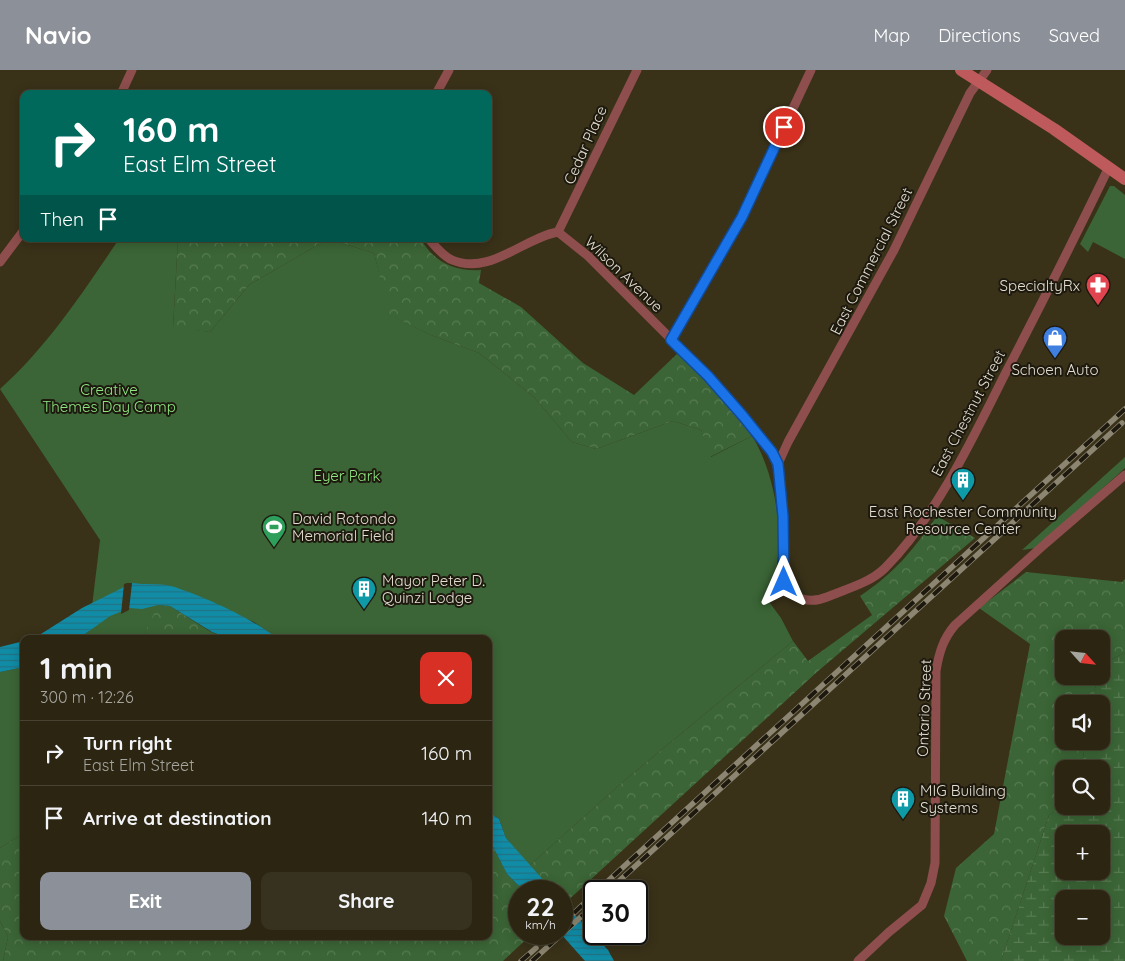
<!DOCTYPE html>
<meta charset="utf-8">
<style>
:root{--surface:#2b2512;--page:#373120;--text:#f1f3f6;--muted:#a6a59f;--line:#474232;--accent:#8c9099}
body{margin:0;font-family:Quicksand,sans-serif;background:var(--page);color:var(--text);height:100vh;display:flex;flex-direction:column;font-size:19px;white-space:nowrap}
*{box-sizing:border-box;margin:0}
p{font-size:16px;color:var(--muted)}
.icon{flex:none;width:28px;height:28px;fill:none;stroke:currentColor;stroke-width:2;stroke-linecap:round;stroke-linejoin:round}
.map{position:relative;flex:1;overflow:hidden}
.side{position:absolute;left:20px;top:565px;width:472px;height:305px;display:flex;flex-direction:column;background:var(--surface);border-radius:10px;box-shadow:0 2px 12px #0003,0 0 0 1px var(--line)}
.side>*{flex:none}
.guide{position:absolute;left:20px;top:20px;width:472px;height:152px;border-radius:10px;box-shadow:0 2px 12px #0003,0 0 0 1px var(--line);background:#00695c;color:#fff;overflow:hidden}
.needle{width:32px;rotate:117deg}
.tools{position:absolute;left:1055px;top:560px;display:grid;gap:10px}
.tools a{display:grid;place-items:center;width:55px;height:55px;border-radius:10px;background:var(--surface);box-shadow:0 2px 12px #0003,0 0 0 1px var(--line);font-size:25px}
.speed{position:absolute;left:508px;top:810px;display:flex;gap:10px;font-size:25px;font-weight:700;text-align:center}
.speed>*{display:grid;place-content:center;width:65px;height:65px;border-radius:50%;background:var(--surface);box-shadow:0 2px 12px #0003,0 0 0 1px var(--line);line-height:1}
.speed small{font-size:12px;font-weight:400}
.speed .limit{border:2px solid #111;border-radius:8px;background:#fff;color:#111}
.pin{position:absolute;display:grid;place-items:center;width:42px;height:42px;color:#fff;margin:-21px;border:2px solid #fff;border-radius:50%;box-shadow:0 1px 5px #0007}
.me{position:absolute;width:55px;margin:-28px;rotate:0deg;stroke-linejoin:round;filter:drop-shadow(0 0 4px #0008)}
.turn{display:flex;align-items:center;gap:18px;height:105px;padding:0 20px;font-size:22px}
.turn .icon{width:65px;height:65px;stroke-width:2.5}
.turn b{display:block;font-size:35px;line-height:42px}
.then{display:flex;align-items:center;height:48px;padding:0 20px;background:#0003;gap:10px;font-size:19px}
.round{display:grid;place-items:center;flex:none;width:52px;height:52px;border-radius:10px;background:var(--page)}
.summary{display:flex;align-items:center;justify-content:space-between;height:85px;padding:0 20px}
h1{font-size:30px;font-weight:800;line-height:38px}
.cta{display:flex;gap:10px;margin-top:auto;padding:10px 20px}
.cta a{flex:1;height:58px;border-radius:10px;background:var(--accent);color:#fff;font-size:20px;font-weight:800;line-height:58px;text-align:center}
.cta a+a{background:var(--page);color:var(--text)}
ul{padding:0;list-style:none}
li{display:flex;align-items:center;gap:15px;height:65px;padding:0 20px;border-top:1px solid var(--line)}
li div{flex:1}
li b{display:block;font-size:19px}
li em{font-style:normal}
header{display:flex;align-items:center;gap:30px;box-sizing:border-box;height:70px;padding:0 25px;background:var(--accent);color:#fff}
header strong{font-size:24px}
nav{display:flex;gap:28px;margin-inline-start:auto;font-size:18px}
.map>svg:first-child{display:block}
.green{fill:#3b6536}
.forest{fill:url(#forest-crowns)}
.wetland{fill:url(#wetland-marsh);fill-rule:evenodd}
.water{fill:url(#water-rules)}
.pier{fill:#393118}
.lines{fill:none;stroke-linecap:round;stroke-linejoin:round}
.street{stroke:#8d4e4d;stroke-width:9}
.secondary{stroke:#be5a5c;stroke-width:12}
.rail-casing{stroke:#8c8571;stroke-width:5.5}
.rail{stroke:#1d190e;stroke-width:4;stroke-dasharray:11;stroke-linecap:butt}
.route-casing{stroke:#114b97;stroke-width:12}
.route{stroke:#1a73e8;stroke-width:9}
.labels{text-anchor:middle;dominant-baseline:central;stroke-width:4;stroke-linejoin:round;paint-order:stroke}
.street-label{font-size:15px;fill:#e3ded0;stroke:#1d190e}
.poi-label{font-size:15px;fill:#e3ded0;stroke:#1d190e;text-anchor:start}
.park-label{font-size:15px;fill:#8ee783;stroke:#1d190e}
</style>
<header>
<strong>Navio</strong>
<nav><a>Map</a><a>Directions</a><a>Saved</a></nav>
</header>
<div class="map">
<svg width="1125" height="891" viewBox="0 0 1125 891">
<defs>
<pattern id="forest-crowns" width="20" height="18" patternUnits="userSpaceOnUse" patternTransform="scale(1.25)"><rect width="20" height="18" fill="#3b6536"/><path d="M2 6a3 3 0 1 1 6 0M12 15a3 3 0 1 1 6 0" fill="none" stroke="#577b52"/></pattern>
<pattern id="wetland-marsh" width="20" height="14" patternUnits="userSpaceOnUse" patternTransform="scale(1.25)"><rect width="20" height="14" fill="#3b6536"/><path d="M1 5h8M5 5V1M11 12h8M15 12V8" fill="none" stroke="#577b52"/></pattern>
<pattern id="water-rules" width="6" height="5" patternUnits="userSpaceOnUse" patternTransform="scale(1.25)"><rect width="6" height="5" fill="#108ca7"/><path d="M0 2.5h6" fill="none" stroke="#227282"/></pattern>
</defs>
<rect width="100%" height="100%" fill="#393118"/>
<g class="green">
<path d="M1110 116H1114L1125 125V189L1093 172 1088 182 1080 174Z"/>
<path d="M119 169H178L173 257 210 262 249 215 328 169 374 183 390 245 431 265 479 283 534 327 572 372 596 379 673 351 701 360 711 387 752 366C778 407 789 484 767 529L781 548 793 571 625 710 529 796 506 768 499 749 489 742V569H278L254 552 169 516 142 569H78L89 561 100 470 0 319C48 276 83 222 119 169Z"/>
<path d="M1125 387V398L1046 470 1036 478 1022 480Z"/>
<path d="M24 597V763L0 778V602Z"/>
<path d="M0 851 8 867 3 891H0Z"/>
</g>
<g class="forest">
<path d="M178 169H421C433 192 456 202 481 200L479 213 521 237 583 293 634 325 679 282 723 329 752 366 710 387 701 360 673 351 596 379 572 372 534 327 479 283 431 265 389 245 374 183 328 169 249 215 210 262 173 258Z"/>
<path d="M937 446 975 468 817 602 564 834 561 830V821H553L529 796 625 710 793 571 808 591 872 545 860 526C896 502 912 481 937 446Z"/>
<path d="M1026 502 1122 512 1125 509V583L1105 592 1101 602V569H1064V606H1099L1090 634H1064V671H1085L1082 699H1064V736L1049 745 1001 891H967L944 846 956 798 994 764 1030 574 979 538Z"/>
<path d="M158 535 170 536 211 562 231 569H142Z"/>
<path d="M24 763V866H489V769L507 804 524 821H519V864H532L503 891H3L8 867 0 851V778Z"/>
</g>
<path class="wetland" d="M1125 583V891H1001L1049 745 1064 736H1101V699H1082L1085 671H1101V634H1090L1091 629 1105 592ZM1064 764H1101V801H1064ZM1064 829H1101V866H1064Z"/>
<g class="water">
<path d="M132 513C145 515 158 513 171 516 201 525 254 549 278 569H231L212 562 170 536 158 535 142 539 130 538 110 546 78 569H33L82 538Z"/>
<path d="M24 571V597L0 602V577Z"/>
<path d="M489 742 499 749 506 768 553 821H524L507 804 489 769Z"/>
<path d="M561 830 608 880 614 891H585L561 864Z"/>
</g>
<path class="pier" d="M127 513H132L129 540 121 544 124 514Z"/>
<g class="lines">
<g class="street">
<path d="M121 24 132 0"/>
<path d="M436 24 449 0"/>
<path d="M558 162 637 0"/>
<path d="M429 169C435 176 443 186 452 190 490 206 523 168 558 162L588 186 708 306 772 383C786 410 785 480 783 512 792 530 810 534 827 527 846 519 870 513 885 498 935 448 972 370 1004 306 1040 237 1075 167 1109 97"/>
<path d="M0 192 24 160"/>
<path d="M671 270 742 147 811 0"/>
<path d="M778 394 788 372 894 180 970 23 987 0"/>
<path d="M858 891 889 862 922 835 931 813 935 793 936 601C939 583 943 569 955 555L1046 473 1125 405"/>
</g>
<path class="secondary" d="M961 0 1054 59 1125 109"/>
<defs>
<g id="rail">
<path d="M597 821 1125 339"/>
<path d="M608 821 1122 353"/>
<path d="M574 843 594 824"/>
<path d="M521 891 536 878"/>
<path d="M532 891 594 835"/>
</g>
</defs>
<use href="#rail" class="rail-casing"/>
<use href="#rail" class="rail"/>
</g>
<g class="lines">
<defs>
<path id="route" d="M784 512 783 446 778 394 772 382 743 346 708 306 671 270 742 147 784 57"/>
</defs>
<use href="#route" class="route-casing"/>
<use href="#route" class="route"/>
</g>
<defs>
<symbol id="pharmacy-pin" viewBox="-11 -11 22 30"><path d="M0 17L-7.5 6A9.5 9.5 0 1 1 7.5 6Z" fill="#e0444e" stroke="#1d190e"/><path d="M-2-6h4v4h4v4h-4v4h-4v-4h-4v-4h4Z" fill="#fff"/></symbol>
<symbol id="shop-pin" viewBox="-11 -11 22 30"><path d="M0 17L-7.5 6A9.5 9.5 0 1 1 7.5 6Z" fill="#3f7fe0" stroke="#1d190e"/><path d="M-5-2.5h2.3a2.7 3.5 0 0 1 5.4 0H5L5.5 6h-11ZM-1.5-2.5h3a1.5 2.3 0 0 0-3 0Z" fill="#fff"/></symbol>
<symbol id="building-pin" viewBox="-11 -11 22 30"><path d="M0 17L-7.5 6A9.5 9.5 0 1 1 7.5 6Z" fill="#0f9aa8" stroke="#1d190e"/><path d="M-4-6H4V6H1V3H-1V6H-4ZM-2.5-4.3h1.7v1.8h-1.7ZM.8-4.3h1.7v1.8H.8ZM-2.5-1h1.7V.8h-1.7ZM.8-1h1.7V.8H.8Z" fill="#fff"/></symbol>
<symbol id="stadium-pin" viewBox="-11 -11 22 30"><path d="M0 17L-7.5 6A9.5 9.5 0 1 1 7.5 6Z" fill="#2e9e5b" stroke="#1d190e"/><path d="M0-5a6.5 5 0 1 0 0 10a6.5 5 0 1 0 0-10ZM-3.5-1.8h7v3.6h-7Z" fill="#fff"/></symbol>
</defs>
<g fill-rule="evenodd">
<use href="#pharmacy-pin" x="1084" y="201" width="28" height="38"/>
<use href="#shop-pin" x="1041" y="254" width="28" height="38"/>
<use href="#building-pin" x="949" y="396" width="28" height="38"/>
<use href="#stadium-pin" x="260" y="443" width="28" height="38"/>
<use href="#building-pin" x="350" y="505" width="28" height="38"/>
<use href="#building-pin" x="889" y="715" width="28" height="38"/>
</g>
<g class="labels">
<g class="street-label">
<text transform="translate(585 75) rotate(-66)">Cedar Place</text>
<text transform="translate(871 191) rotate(-63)">East Commercial Street</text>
<text transform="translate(624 204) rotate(44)">Wilson Avenue</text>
<text transform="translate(968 343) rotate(-62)">East Chestnut Street</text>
<text transform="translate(924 638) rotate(-88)">Ontario Street</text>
</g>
<g class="poi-label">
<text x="1080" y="215" text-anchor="end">SpecialtyRx</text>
<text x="1055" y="299" text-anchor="middle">Schoen Auto</text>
<text x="963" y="441" text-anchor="middle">East Rochester Community<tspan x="963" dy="17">Resource Center</tspan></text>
<text x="292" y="448">David Rotondo<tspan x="292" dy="17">Memorial Field</tspan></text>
<text x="382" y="510">Mayor Peter D.<tspan x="382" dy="17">Quinzi Lodge</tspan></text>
<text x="920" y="720">MIG Building<tspan x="920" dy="17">Systems</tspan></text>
</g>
<g class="park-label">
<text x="109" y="319">Creative<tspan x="109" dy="17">Themes Day Camp</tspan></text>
<text x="347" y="405">Eyer Park</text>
</g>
</g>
</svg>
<div class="tools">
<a><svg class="needle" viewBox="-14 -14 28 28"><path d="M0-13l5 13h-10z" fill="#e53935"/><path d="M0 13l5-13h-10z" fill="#a6a59f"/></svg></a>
<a><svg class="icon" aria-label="sound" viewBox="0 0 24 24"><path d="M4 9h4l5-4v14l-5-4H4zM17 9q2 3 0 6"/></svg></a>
<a><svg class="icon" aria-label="search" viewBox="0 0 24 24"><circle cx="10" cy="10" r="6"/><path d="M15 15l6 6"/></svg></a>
<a>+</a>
<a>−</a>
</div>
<div class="speed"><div>22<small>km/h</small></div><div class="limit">30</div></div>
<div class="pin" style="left:784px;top:57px;background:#d93025"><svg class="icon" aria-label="arrive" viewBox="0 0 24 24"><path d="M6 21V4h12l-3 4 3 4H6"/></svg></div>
<svg class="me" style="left:784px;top:512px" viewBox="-20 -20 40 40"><path d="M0-17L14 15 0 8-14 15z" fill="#1a73e8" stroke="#fff" stroke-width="4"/></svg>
<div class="guide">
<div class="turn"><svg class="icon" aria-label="right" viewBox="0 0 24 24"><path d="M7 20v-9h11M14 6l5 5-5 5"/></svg><div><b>160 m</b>East Elm Street</div></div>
<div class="then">Then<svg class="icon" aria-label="arrive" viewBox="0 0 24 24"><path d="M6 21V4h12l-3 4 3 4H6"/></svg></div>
</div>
<section class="side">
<div class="summary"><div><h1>1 min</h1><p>300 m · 12:26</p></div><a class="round" style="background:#d93025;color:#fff"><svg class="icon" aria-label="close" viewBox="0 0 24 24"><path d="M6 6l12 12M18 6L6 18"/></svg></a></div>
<ul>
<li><svg class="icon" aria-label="right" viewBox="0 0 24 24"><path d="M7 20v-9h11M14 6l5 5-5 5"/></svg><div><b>Turn right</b><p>East Elm Street</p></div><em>160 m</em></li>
<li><svg class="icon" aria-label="arrive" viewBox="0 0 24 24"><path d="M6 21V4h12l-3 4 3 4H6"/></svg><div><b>Arrive at destination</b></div><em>140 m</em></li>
</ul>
<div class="cta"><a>Exit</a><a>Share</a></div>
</section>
</div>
